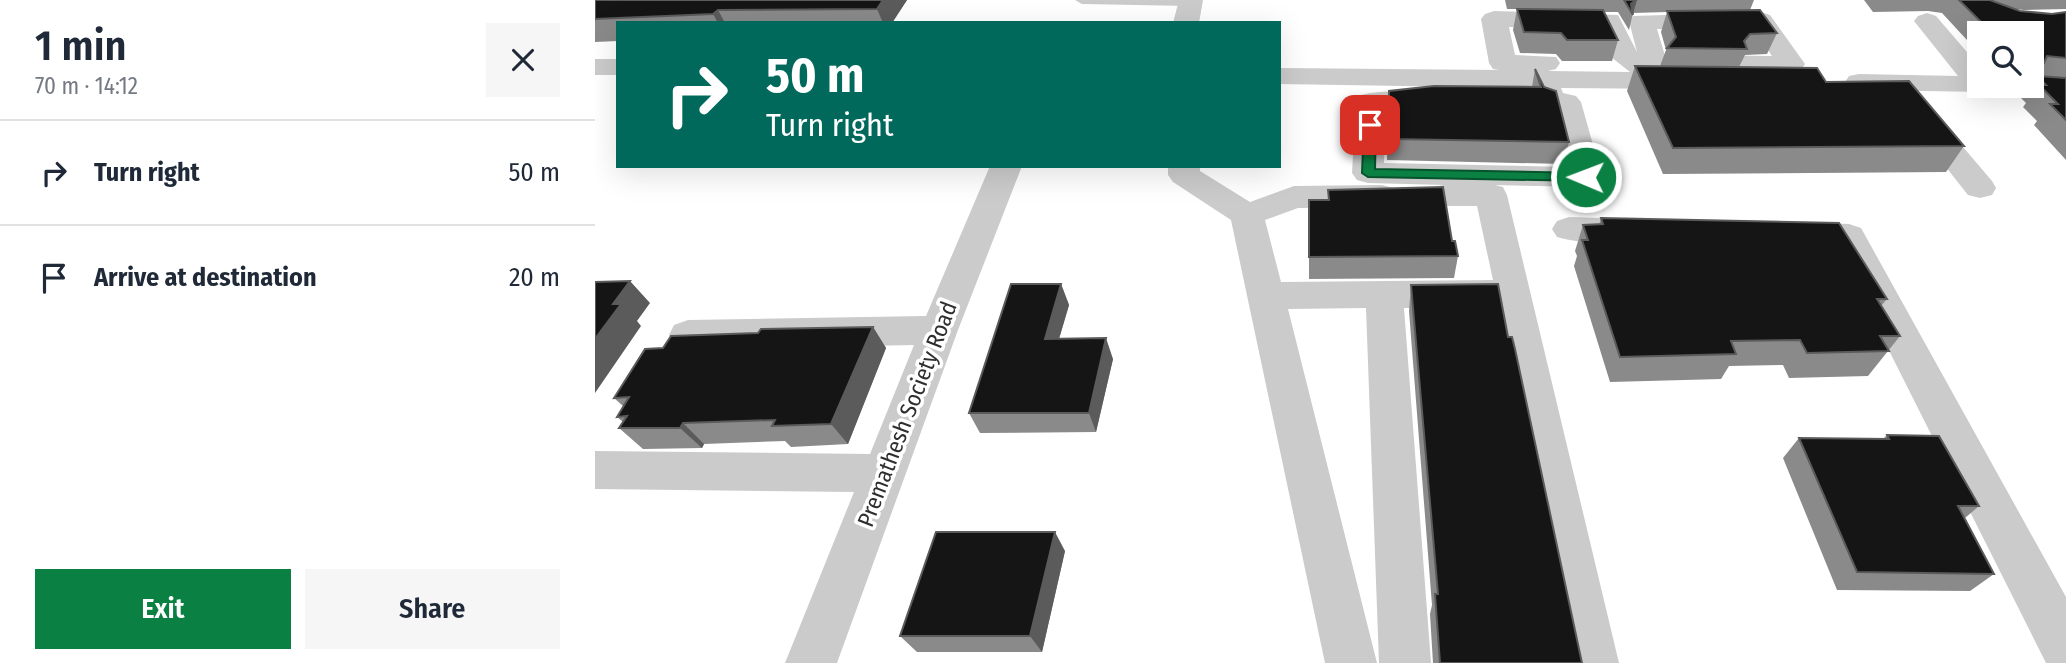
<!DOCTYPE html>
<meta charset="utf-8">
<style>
:root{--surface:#fff;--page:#f6f6f7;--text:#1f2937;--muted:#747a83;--line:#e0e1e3;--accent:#0b8043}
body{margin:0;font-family:"Fira Sans Condensed",sans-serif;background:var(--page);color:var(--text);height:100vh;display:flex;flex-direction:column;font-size:26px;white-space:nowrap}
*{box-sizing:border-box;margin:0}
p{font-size:23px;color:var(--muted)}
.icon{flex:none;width:38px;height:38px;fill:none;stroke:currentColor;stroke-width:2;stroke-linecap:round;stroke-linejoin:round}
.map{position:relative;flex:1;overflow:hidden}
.sheet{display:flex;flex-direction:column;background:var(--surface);width:595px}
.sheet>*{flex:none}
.hud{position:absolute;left:21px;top:21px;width:665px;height:147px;border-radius:0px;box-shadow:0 7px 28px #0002;background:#00695c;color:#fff;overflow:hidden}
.fabs{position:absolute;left:1372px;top:21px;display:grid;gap:14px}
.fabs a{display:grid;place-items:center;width:77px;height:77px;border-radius:0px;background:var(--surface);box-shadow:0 7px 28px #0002;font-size:35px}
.pin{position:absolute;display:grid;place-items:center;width:60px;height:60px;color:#fff;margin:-30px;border-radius:14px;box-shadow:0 4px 10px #0006}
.me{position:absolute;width:77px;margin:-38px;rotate:271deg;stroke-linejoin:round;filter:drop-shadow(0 0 5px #0008)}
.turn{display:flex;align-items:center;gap:24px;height:147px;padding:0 35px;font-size:32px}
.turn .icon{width:91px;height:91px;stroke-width:2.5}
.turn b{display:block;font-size:49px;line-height:60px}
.round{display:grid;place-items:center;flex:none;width:74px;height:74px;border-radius:0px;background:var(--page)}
.overview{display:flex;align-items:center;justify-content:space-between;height:119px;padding:0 35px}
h1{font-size:42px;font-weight:600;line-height:52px}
.button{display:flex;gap:14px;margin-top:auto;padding:14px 35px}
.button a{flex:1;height:80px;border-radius:0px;background:var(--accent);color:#fff;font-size:28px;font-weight:600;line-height:80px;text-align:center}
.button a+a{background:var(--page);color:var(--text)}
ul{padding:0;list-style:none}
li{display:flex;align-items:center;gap:21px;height:105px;padding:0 35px;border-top:2px solid var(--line)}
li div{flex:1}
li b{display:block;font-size:26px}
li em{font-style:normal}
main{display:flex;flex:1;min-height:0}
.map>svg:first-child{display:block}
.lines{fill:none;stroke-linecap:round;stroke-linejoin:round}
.lane{fill:#cbcbcb;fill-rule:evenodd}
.street{fill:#cbcbcb;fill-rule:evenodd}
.wall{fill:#8a8a8a}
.shaded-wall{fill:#5b5b5b}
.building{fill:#151515;stroke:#5b5b5b;stroke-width:2}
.route{fill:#0b8043;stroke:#07532c;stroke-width:2}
.labels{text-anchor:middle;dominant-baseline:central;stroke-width:7;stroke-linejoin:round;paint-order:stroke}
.street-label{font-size:23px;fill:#2e2e2e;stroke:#fff}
</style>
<main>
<section class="sheet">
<div class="overview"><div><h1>1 min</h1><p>70 m · 14:12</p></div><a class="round"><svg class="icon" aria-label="close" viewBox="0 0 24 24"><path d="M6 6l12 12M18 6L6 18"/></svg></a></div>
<ul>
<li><svg class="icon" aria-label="right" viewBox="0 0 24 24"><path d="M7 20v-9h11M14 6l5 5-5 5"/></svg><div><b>Turn right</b></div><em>50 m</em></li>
<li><svg class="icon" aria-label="arrive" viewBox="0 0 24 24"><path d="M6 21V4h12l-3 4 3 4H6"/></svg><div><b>Arrive at destination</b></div><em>20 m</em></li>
</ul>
<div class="button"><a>Exit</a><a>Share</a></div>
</section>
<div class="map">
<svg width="1471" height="663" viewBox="0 0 1471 663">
<rect width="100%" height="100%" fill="#fff"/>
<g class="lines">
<path class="lane" d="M480 0H600L602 2 595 6 487 4Z"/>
<g class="street">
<path d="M584 0H608L604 23H578Z"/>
<path d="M899 11 1023 15 1042 52 1034 21 1038 16 1166 12 1175 15 1210 64 1206 70 1196 72 1093 71 1083 69 1079 63 1083 57 1093 55 1177 56 1158 28 1062 29 1071 59 1061 69 1063 72 1098 75 1102 81 1098 87 1088 89 966 88 968 93 981 96 986 102 1007 177 1002 184 991 187 900 185 908 187 912 195 1024 663H972L903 307 809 308 836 663H784L771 308 693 309 782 663H730L636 220 578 182 573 175V166H605V171L655 202 699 186 787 185 799 188 803 196 799 204 787 207 703 208 670 220 686 282 898 280 882 206H850L838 203 834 195 838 187 849 185 773 183 762 180 757 173 761 101 766 95C786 90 814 90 834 95L839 101 834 107 790 110 789 163 972 167 958 110 947 107 938 88 684 84V68L904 70 898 69 894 63 886 19 890 14ZM914 27 1004 28 1016 57 1035 72 953 71 961 69 965 63 961 57 920 55Z"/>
<path d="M1332 13 1341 16 1384 66V86H1437V79L1471 81V99L1390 92 1264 90 1254 88 1250 82 1254 76 1264 74 1363 76 1319 21 1323 16Z"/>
<rect x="0" y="59" width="23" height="16"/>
<path d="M1328 110 1339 113 1397 181 1401 188 1397 195 1385 198 1373 195 1313 119 1317 113Z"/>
<path d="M395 166H427L363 330 242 663H190L259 492 0 489V451L275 454 319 345 93 350 79 345 74 335 79 325 93 320 331 316Z"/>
<path d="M974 217 1038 219 1050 223 1055 231 1050 239C1025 246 987 244 962 237L957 229 962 221Z"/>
<path d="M1200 222 1254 224 1266 228 1471 597V663H1451L1242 247 1200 246 1188 242 1183 234 1188 226Z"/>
</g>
</g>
<g class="wall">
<path d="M0 0H312L297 23H23V41L0 42Z"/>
<path d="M910 0H1159L1155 10 1182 33 1172 54 1150 55 1144 67 1231 82 1369 146 1351 172 1068 174 1032 91 1040 66H1065L1071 50 1066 32 1072 12 1038 13 1034 30 1023 12H1009L1023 40 1017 61H967L961 54 925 53 918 30 922 9H912Z"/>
<path d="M1269 0H1471V9L1429 10 1420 9 1425 11 1457 14 1471 12V160L1439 125 1442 121 1428 107 1431 103 1426 98 1435 86H1437V83L1441 77H1439L1437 80V33H1384V53L1347 13 1333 11 1278 12Z"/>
<path d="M940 69 974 142 969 164 792 160 794 91 937 87Z"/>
<path d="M1006 218 1292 299 1286 306 1305 336 1273 376 1194 378 1188 365 1134 366 1126 379 1015 382 979 266 982 256 980 251 988 225H1004Z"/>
<path d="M863 256 859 278 714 279V257Z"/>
<path d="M466 284 474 305 464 339 518 359 501 432 385 433 374 413Z"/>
<path d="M816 285 913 337 987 663H838L835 614 837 605 814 311Z"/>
<path d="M278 327 291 348 253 444 196 447 190 441 109 444 107 448 48 449 24 428 28 422 22 417 28 406 19 398 68 348 163 333Z"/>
<path d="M1292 435 1384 506 1370 518 1399 574 1375 591 1242 590 1188 458 1204 438 1288 439Z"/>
<path d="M470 551 447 652H322L305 636Z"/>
</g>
<g class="shaded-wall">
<path d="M288 0H312L297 23H288L282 9Z"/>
<path d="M1041 0H1042L1038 14 1036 4Z"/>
<path d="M123 10 130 23H123L118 14Z"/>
<path d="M35 281 55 303 42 321 46 326 0 393V339L18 304Z"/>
<path d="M466 284 474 305 458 359 450 339Z"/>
<path d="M278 327 291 348 253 444 236 424Z"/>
<path d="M511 338 518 359 501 432 494 413Z"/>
<path d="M88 423 109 444 107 448 85 428Z"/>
<path d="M460 532 470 551 447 652 435 636Z"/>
</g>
<g class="building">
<path d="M0 0H288L282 9 123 10 118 14 0 19Z"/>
<path d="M1029 0H1041L1036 4 1038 15Z"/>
<path d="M1364 0H1395L1425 11 1457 14 1471 12V58L1452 56 1449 63H1437V33H1397Z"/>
<path d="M922 9 1008 10 1023 40H972L966 33 929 32Z"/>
<path d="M1165 10 1182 33 1155 34 1149 41 1152 49 1072 48 1081 37 1072 11Z"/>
<path d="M1040 66 1222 68 1231 82 1314 81 1369 146 1078 148Z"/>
<path d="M940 69 949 87 961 91 974 142 793 139 794 91 839 86 946 87Z"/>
<path d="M1442 76 1471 78V120L1455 104H1463L1444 85H1451Z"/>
<path d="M848 187 857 241H860L863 256 714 257V200H734L733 190Z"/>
<path d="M1006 218 1244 223 1292 299H1282L1305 336H1285L1294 351 1212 353 1205 340 1136 341 1141 354 1025 357 987 240H993L988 225 1008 224Z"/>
<path d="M35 281 18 304H26L0 339V282Z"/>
<path d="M416 284H466L450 339 511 338 494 413H374Z"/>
<path d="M903 284 913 337H917L920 349 987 663H845L840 594H843L816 285Z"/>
<path d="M278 327 236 424 177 426 180 420 88 423 85 428H24L32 416 22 417 34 397 19 398 50 349 68 348 76 336 163 333 166 329Z"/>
<path d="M1292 435 1344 436 1384 506H1363L1399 574 1262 572 1204 438 1294 439Z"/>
<path d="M341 532H460L435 636H305Z"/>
</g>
<path class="route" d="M775 121 781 125 780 169 991 173 998 177 991 181 773 177 767 173 769 125Z"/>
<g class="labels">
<g class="street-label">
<text transform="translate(312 414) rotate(-69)">Premathesh Society Road</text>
</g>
</g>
</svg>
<div class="fabs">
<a><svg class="icon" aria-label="search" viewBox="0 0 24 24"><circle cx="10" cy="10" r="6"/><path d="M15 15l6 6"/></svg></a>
</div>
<div class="pin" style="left:775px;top:125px;background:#d93025"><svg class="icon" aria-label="arrive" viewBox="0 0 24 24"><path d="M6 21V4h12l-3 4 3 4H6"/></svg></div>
<svg class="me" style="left:991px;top:177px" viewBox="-20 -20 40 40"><circle r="17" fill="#0b8043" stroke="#fff" stroke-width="3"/><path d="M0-11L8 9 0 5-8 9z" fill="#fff"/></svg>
<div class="hud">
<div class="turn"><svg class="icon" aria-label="right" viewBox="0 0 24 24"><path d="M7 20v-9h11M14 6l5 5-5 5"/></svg><div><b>50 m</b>Turn right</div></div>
</div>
</div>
</main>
